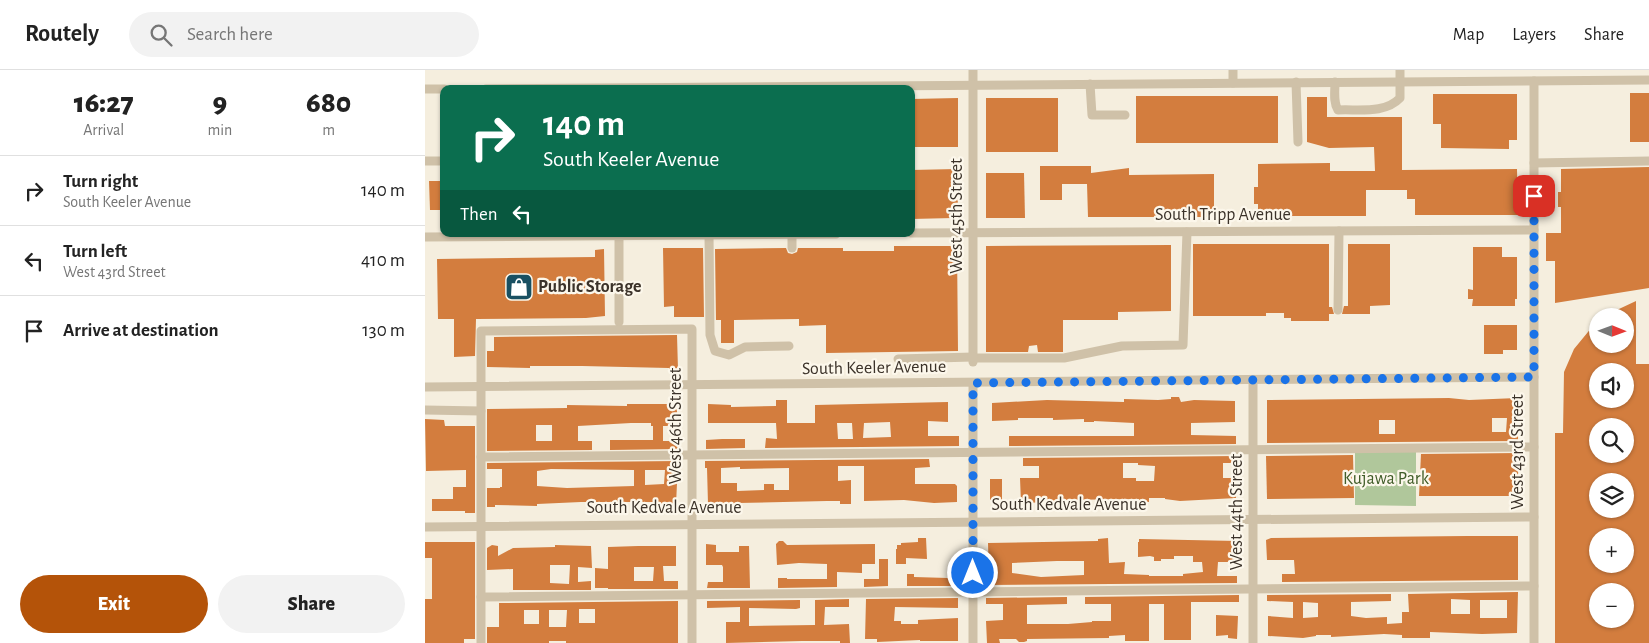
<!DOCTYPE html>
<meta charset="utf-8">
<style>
:root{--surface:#fff;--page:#f2f2f2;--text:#222;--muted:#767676;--line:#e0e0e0;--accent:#b45309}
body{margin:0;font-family:"Alegreya Sans",sans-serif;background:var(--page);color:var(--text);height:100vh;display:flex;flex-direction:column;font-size:19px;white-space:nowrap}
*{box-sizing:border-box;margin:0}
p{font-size:16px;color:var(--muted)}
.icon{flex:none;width:28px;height:28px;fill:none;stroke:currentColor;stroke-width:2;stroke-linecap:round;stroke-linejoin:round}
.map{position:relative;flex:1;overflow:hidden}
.details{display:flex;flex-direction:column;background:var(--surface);width:425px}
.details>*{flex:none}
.banner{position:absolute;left:15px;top:15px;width:475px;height:152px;border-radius:10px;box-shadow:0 1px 4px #0004;background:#0b6e4f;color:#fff;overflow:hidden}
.needle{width:32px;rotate:91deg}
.tools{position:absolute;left:1164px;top:238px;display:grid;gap:10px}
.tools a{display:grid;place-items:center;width:45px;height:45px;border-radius:50%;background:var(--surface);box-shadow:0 1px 4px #0004;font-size:25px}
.pin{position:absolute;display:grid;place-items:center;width:42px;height:42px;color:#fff;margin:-21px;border-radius:10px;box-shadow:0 2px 8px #0006}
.me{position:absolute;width:55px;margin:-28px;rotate:0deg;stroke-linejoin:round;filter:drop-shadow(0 0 4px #0008)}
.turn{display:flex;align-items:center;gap:18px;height:105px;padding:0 20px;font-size:22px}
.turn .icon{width:65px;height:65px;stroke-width:2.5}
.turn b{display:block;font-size:35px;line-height:42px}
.then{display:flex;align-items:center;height:48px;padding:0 20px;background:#0003;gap:10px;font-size:19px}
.eta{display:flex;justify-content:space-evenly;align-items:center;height:85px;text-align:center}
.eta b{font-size:30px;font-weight:800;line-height:35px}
.cta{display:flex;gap:10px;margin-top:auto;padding:10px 20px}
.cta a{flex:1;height:58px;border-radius:30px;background:var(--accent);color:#fff;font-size:20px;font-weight:800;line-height:58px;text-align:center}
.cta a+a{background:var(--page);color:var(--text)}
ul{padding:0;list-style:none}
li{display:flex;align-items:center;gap:15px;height:70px;padding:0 20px;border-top:1px solid var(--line)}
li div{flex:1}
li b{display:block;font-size:19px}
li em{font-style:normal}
header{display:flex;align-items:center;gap:30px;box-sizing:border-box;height:70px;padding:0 25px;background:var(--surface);border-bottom:1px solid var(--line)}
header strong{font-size:24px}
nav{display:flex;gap:28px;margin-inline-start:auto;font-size:18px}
.search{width:350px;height:45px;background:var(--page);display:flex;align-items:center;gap:12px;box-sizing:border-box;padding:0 18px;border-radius:28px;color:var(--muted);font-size:19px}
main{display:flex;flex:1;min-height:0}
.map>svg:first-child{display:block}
.green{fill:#b0c79b}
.building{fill:#d37d3e;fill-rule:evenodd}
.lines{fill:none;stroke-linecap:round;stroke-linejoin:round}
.minor{stroke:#cfc1a8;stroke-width:9}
.route{stroke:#1a73e8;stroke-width:9;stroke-dasharray:0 16.2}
.labels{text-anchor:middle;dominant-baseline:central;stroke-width:4.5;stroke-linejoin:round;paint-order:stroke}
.street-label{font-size:18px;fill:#3b3229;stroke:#fcf7eb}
.poi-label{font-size:18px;font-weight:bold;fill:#3b3229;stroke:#fcf7eb;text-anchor:start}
.park-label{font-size:18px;fill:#415d29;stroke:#fcf7eb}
</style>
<header>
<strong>Routely</strong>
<div class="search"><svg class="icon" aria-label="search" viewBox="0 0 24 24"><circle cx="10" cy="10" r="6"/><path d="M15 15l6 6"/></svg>Search here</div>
<nav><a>Map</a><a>Layers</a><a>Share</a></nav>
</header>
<main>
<section class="details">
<div class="eta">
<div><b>16:27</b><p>Arrival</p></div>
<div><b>9</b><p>min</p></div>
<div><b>680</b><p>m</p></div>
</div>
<ul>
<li><svg class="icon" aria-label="right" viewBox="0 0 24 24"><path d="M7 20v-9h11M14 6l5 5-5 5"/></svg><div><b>Turn right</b><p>South Keeler Avenue</p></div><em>140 m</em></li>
<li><svg class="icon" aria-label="left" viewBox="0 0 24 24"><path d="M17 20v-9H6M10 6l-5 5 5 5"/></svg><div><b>Turn left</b><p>West 43rd Street</p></div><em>410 m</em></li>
<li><svg class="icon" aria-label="arrive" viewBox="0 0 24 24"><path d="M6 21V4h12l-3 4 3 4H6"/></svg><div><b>Arrive at destination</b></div><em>130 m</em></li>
</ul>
<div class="cta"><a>Exit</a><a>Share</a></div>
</section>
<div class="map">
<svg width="1224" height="573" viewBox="0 0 1224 573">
<rect width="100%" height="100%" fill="#f5eede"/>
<path class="green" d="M930 382H991V436L930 435Z"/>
<g class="building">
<rect x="1205" y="23" width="19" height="49"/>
<path d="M1008 24H1092V70H1084V79L1016 78V54H1008Z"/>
<rect x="711" y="26" width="142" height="47"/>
<path d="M882 27H902V47H977V100L1092 99 1093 145H990V129H982V120H941V146H833V134H829V117H833V94L905 93V101H950L949 77 904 78 882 72Z"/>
<path d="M533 28V77H486V29Z"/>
<rect x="561" y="28" width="72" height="54"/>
<path d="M615 96H666V103L704 98V105L789 104V147H663L662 114H637V130H615Z"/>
<path d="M1224 97V218L1130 233V191H1121V163H1136V137H1133V122H1136V99Z"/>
<path d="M532 99 533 141 528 148 486 149V100Z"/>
<path d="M561 103H599L600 148H561Z"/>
<path d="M4 111H19V140H5Z"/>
<path d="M768 174H904V237H907L909 244H904V251H866V248H859V243H841V246H768Z"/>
<path d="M923 174H965V235L945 236V244H917L919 236H923Z"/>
<path d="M746 175V241L693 242V250H638V282H613L612 275 604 276 603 282H561V176Z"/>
<path d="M469 176H532L533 281 401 283V255L374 256V249L309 250V273H296V250H291L290 179 361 178 363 183 367 184 372 182 373 178H418V181H469Z"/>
<path d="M1048 177H1077V187H1092V229H1090V236H1047L1048 229H1043V219L1048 220Z"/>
<path d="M238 178H278L279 247H249V236L239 237Z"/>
<path d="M179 179 180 246 161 248 51 249 50 286 29 287V249H13L12 189 170 187V180Z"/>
<path d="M1211 231V294H1224V573H1130V363H1138L1139 302 1149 279 1172 251V274H1200V246H1179ZM1172 301H1200V329H1172ZM1172 356H1200V384H1172ZM1172 411H1200V439H1172ZM1172 466H1200V494H1172ZM1172 521H1200V549H1172Z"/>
<path d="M1059 255H1092V280H1078V284H1059Z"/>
<path d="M252 265 253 300H244V298L157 296H105V298L62 297V281H69V267Z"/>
<path d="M746 327H754L756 332 769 330 810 331V352L766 353V365L811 366V374L584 376V366H709V353L669 351V352H659V349L628 350V348H593V350L567 351V333L622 330 699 332V329L733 330 746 329Z"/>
<path d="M1024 328 1044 330 1092 328V364H1093V371L842 373V330ZM1067 348H1082L1081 362H1067ZM954 350H970V364H954Z"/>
<path d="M351 330H362V353H390V335L523 332V352L503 351V366H534V376L340 378 341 368 352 369 351 353H283V334L306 335V337L351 336ZM465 352 466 367 438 368 439 353ZM412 353H427L428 369H413Z"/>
<path d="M202 334H250L252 336V356H238V371H253V379L185 380V370H228V356H226V353H206L153 356V371H167V380L62 381V339L142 338V335L202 336ZM111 355H127V371H111Z"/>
<path d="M0 349 19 350 20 356H50V443H40V441H7V429H28V417H41V400L1 401Z"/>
<path d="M297 369H320V378L281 379V370Z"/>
<path d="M1094 383 1092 426H994L996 384Z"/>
<path d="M928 385 929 428 842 429 841 386Z"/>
<path d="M813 386V393H798V408H811V428L755 431 740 429V428H724V432H714V429L632 430 629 432 596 433 595 408H614V396H598V388ZM698 393H713V395L730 396 729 411H711V408H698Z"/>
<path d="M504 389 505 397 490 398V414H530L532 416V432L509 433 479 430 439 431V396H413V411L426 410V434H415V431H402L312 433V437H303V434H283L282 398H280V391ZM315 397V399L364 398V420H349V414H339V420L312 421V413H296V398Z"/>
<path d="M253 391 251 435H227V432H156L112 434V436L70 435V437H62V418H75V417H77V399H62V393ZM126 399 209 400V416L142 418 112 416V401ZM220 400H240L239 414 220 415Z"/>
<rect x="565" y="409" width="12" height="21"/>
<path d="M1042 466H1093V510L857 512V504H870L869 490H842L841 470 846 468Z"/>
<path d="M493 468H501L502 489 481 488V494H471V479H472V475H476V473L493 472Z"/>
<path d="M683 468 684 493 700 492 699 504 724 505V506H758V504L778 502 777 492H768V486H749V489H736V491H729V487L725 486 713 487V472H714V469L812 471V492H793L792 506H812V513L562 515V507H564L563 473 673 471V469ZM632 491H659V505L616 507 587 503V493Z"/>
<path d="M354 471H358L362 475 450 474V494H437V503L412 502V517L353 518V508H362V509H402V494L374 493 352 495 351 474Z"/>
<path d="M0 472H50V569H39V573H0V529H7V488H0Z"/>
<path d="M281 474 291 475V482H314V476H324L325 518H282L283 512H298V497L297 495H281Z"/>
<path d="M67 475 73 476V486L88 478 130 477V475L166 476 167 498 153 497V512L166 511V520H88V499L62 500V478ZM125 495H145L144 514 125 513Z"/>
<path d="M213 476H251V496H238L239 511H253V519H183V518H170V498L183 499V477ZM209 497H229L228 511H209Z"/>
<path d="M454 489H463V516L439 517V509H454Z"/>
<path d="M523 499 534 500V516H482V504H489V507L523 508Z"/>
<path d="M1093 522 1092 563 1057 564 1005 562V568H977V565L959 564 906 567V565H891V566L878 568 843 566V546L868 548V532L842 531V525L966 524V531L926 532V546L941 548 962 547V554L977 553V542H984L983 524ZM1026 529 1045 530V544H1026ZM1055 530H1082V548H1055ZM878 532 893 533V547L878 548Z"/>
<path d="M814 525V532H766V570H739V534H724V571H700V565L684 566V568L602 569V571L599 572H594L591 569H574L575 573H562L561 551 578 550V534H561V528L642 527V534L602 535V554H643L667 552V551H686V534H660V527Z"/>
<path d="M533 528V538L470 537 469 551H476V554H493V550L533 548V571H495V570L452 572V569H440L441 529Z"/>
<path d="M424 529V537H400L399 555 424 554 425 573H415V571H377L301 573V552H315V537L282 538V531L375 530V538L371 539 324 538V556L390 555V530Z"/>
<path d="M253 531V573H141V571H124V573H62V557H74V533ZM154 539H170V553H154ZM99 540H114V554H99ZM124 540H142L141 557H124Z"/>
<path d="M791 545 813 546 812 569 803 568V565L791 566Z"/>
</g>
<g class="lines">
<g class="minor">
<path d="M548 0V292"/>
<path d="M871 12 873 72"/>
<path d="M910 12C910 21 908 32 913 40 934 39 960 44 975 28V0"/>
<path d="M808 13V0"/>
<path d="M665 14 667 45H700"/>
<path d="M0 19H19"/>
<path d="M61 19 1224 10"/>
<path d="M0 91H19"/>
<path d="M1109 93 1224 91"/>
<path d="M486 163 1109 160"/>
<path d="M284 164 285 265 290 281 304 285 320 277 364 276"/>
<path d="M367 164V178"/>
<path d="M0 167 411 164"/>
<path d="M913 240 914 161"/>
<path d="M194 252V165"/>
<path d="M548 288H639L697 276 758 275 762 162"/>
<path d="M473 289 548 287"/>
<path d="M548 313V573"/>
<path d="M0 317 1109 307"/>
<path d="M0 340 56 341"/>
<path d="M56 387 1109 377"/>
<path d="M0 457 1109 447"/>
<path d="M56 527 1109 516"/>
<path d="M56 573V261L267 259V573"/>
<path d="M828 573V310"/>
<path d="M1109 573V11"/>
</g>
</g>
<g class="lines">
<path class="route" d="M548 503V313L1109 307V126"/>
</g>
<defs>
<symbol id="shop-square" viewBox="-11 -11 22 22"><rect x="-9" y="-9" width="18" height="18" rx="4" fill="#195062" stroke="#fcf7eb"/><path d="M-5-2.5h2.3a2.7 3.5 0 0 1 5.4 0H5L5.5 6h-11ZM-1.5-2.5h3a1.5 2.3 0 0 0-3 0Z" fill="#fff"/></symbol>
</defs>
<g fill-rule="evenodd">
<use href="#shop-square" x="78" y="201" width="32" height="32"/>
</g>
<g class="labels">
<g class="street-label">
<text x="798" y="145">South Tripp Avenue</text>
<text transform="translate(532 146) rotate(-90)">West 45th Street</text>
<text transform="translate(449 298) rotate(-1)">South Keeler Avenue</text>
<text transform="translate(251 356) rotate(-90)">West 46th Street</text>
<text transform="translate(1093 382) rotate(-90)">West 43rd Street</text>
<text x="644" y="435">South Kedvale Avenue</text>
<text x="239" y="438">South Kedvale Avenue</text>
<text transform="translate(812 442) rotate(-90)">West 44th Street</text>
</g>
<g class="poi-label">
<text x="113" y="217">Public Storage</text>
</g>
<g class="park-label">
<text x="961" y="409">Kujawa Park</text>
</g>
</g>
</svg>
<div class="tools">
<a><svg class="needle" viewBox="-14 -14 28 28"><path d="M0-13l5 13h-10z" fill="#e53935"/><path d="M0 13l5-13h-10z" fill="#767676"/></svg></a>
<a><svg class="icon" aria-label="sound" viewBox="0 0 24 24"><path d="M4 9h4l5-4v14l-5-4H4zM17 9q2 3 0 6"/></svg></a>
<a><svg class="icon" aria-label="search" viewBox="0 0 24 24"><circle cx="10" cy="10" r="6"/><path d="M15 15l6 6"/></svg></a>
<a><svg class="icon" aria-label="layers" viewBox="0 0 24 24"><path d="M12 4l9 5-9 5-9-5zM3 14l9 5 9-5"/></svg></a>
<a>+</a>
<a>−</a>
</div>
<div class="pin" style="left:1109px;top:126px;background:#d93025"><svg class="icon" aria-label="arrive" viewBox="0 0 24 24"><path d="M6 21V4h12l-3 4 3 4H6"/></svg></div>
<svg class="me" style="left:548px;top:503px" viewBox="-20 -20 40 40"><circle r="17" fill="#1a73e8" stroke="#fff" stroke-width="3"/><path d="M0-11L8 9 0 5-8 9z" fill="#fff"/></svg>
<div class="banner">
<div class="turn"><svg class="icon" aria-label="right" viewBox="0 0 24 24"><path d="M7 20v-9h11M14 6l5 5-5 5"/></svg><div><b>140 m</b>South Keeler Avenue</div></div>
<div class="then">Then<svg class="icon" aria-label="left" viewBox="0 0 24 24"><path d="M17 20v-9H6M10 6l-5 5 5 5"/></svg></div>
</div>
</div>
</main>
